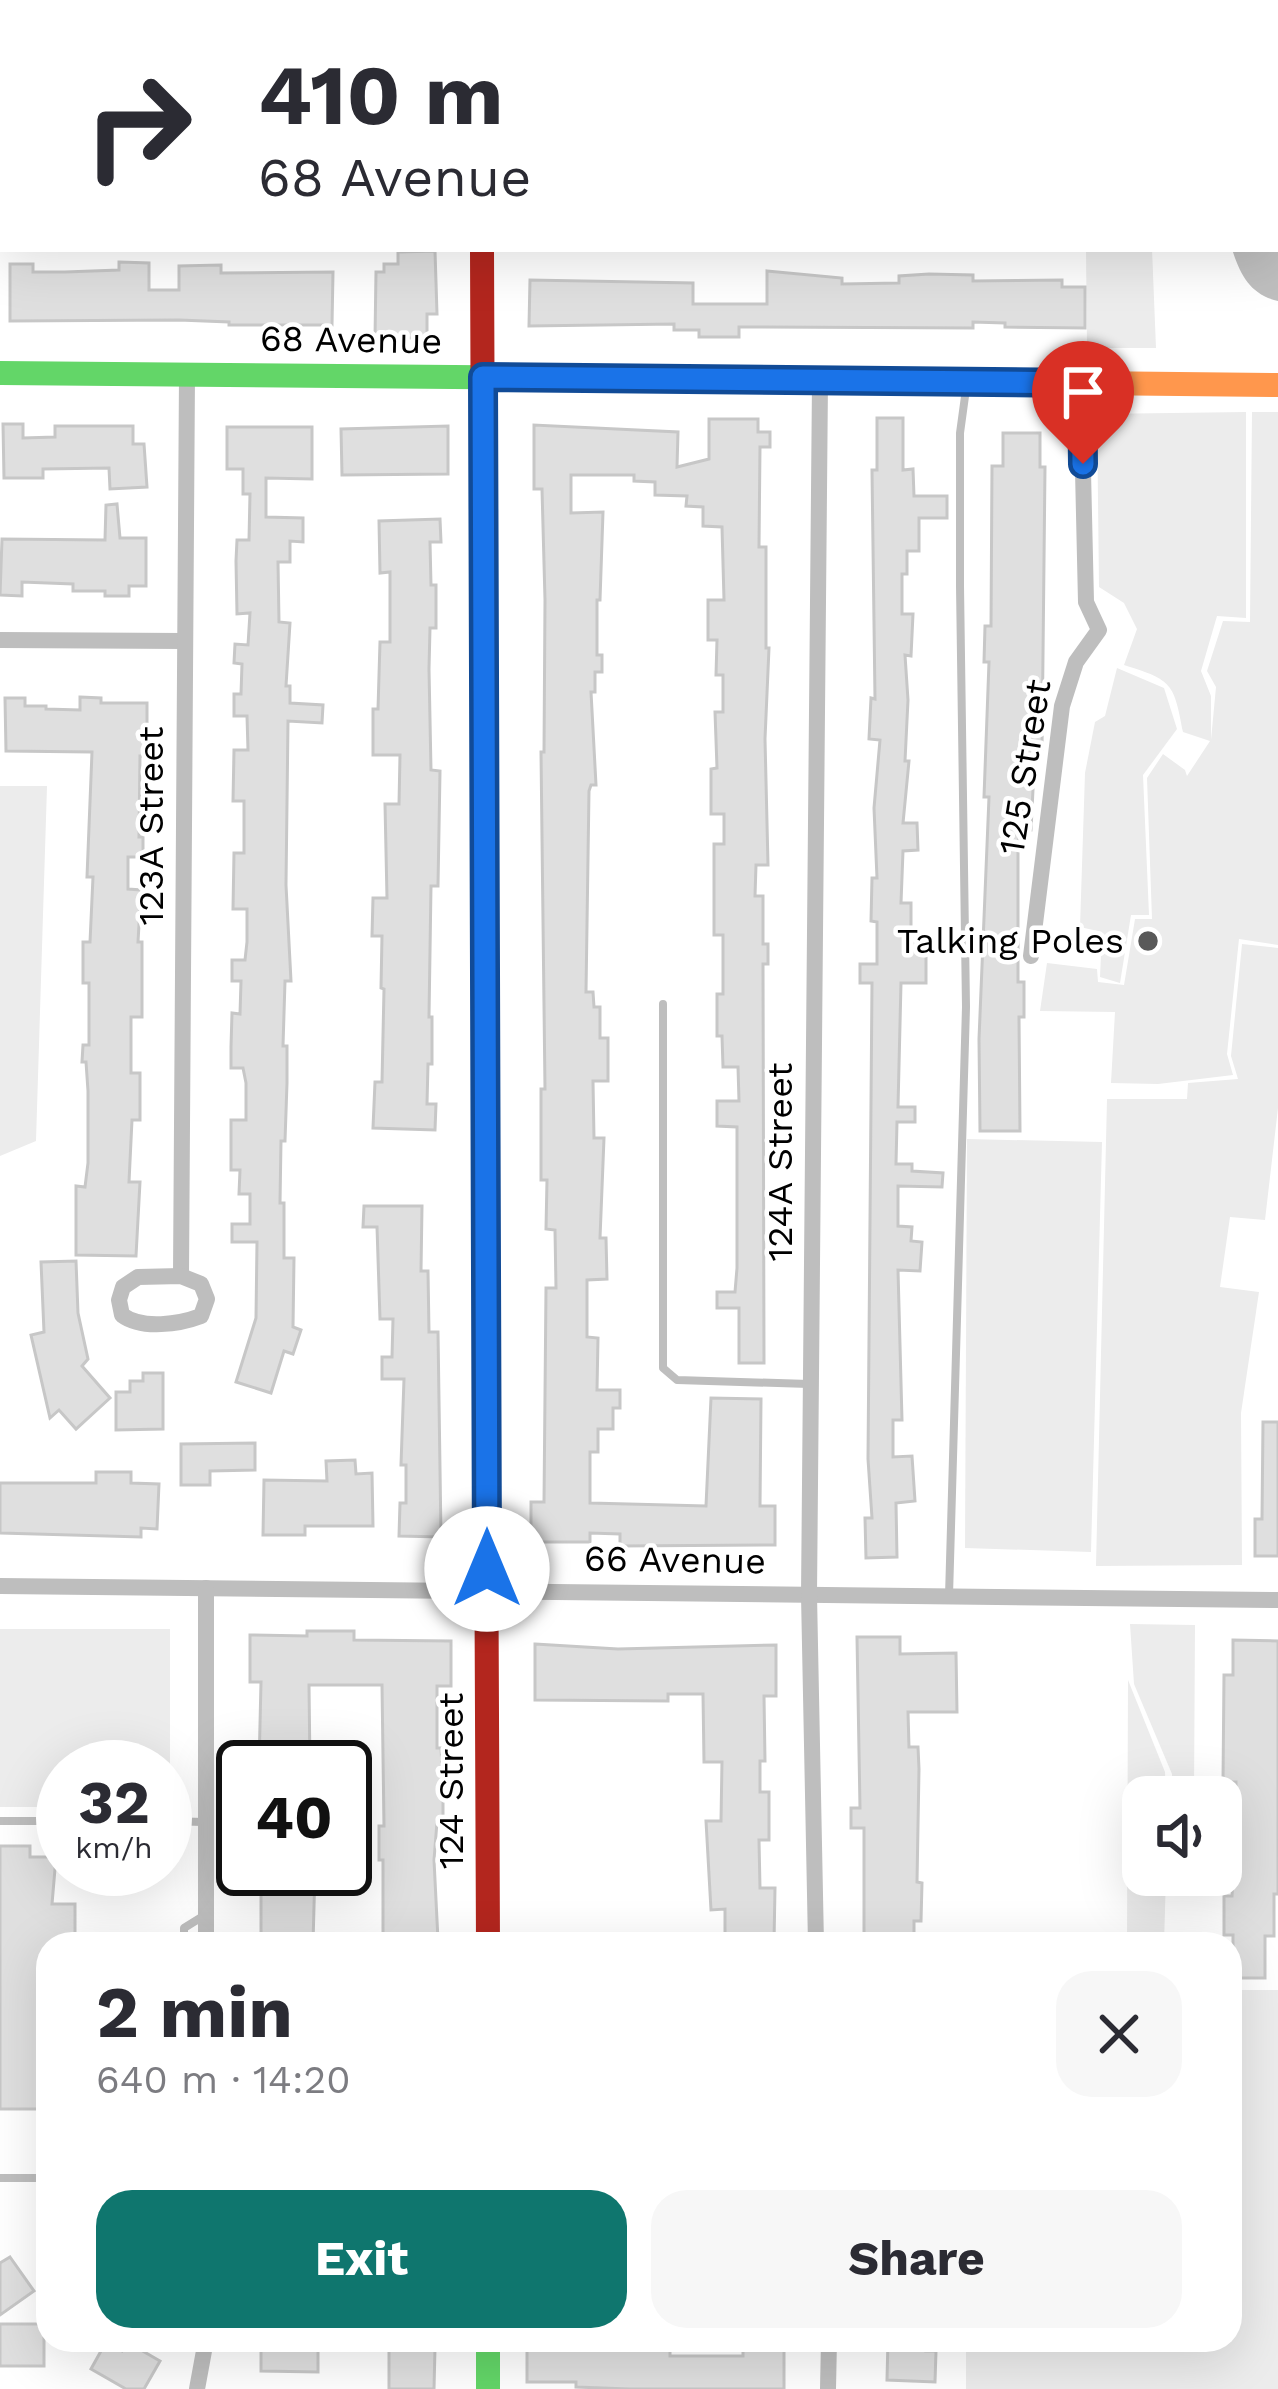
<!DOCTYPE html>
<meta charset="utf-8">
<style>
:root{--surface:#fff;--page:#f7f7f7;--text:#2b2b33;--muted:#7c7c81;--accent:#0f766e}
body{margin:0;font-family:"Work Sans",sans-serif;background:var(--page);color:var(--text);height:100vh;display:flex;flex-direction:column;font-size:45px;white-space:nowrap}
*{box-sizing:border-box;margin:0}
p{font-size:39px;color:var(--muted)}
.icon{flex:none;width:66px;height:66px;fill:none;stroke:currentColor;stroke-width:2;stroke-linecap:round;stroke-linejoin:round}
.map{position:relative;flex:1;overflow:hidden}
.drawer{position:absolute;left:36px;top:1932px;width:1206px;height:420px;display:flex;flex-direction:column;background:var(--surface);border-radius:36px;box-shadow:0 12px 48px #0002}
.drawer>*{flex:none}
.hud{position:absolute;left:0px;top:0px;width:1278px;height:252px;box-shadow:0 12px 48px #0002;background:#fff;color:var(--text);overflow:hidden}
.tools{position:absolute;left:1122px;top:1776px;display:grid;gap:24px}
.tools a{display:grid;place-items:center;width:120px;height:120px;border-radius:24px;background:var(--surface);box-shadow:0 12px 48px #0002;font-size:60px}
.speed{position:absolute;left:36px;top:1740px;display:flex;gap:24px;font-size:60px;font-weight:700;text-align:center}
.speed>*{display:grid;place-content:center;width:156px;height:156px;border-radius:50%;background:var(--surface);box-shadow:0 12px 48px #0002;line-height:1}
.speed small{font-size:30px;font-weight:400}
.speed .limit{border:6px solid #111;border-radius:18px;background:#fff;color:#111}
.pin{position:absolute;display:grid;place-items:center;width:102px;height:102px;color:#fff;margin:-123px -51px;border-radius:50% 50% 50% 0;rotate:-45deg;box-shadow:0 0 12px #0007}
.pin .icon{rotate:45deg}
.me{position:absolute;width:132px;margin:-66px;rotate:0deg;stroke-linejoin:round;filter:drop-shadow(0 0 9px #0008)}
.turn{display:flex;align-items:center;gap:42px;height:252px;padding:0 60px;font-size:54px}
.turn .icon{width:156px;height:156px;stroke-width:2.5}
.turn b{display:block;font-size:84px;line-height:102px}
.round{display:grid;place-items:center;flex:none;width:126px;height:126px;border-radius:36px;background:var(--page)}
.headline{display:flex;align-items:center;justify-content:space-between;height:204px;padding:0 60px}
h1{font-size:72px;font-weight:700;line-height:90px}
.button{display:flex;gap:24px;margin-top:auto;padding:24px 60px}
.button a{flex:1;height:138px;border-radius:36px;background:var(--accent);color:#fff;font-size:48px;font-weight:700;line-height:138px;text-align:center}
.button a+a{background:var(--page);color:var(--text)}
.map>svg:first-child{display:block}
.green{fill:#ececec}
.water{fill:#bfbfbf}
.building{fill:#dfdfdf;stroke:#c7c7c7;stroke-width:3}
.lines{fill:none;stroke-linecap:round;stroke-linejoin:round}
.lane{stroke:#bebebe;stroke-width:8}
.street{stroke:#bebebe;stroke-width:16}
.fast{stroke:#63d668;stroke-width:24}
.slow{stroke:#ff974d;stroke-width:24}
.jam{stroke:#b3261e;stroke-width:24}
.route-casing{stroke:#114b97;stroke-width:30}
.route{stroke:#1a73e8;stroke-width:21}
.poi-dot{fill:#595959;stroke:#fff;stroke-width:4.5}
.labels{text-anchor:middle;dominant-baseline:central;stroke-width:9;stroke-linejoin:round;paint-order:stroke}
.street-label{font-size:36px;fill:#000;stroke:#fff}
.poi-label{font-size:36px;fill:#000;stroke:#fff;text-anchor:end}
</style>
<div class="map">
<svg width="1278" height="2389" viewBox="0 0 1278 2389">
<rect width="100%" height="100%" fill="#fff"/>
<g class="green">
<path d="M1086 249H1152L1156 348H1087Z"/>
<path d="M1246 412V618L1217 616 1201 671 1211 696V740L1216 687 1207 671 1223 621 1250 622 1252 412H1278V945L1239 939 1227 1054 1233 1075 1158 1084 1111 1083 1115 1012 1040 1011 1047 963 1097 969 1098 982 1124 985 1135 919H1152L1147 778 1163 754 1185 770 1187 776 1210 741 1183 732C1174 684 1173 680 1124 665L1137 629 1124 603 1099 587 1097 414Z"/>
<path d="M1117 668 1164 688 1177 729 1143 775 1149 915H1131L1120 983 1100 977 1102 932 1080 927 1085 773 1095 722 1105 716Z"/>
<path d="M0 786H47L36 1141 0 1156Z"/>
<path d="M1242 944 1278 948V1108L1265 1220 1230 1217 1220 1287 1259 1292 1241 1413 1242 1565 1096 1566 1107 1099H1187L1188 1083 1238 1079 1231 1056Z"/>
<path d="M967 1139 1102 1142 1091 1552 965 1548Z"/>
<path d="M1130 1624 1195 1625 1194 1797H1172V1774L1134 1684Z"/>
<path d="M0 1629H170V1807H165V1767H63V1807H0Z"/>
<path d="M1128 1680 1165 1772 1166 1797H1143V1875H1166L1164 1944H1127Z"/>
<path d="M1230 1990H1278V2389H966V2340H1230Z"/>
</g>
<path class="water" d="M1275 158H1278V301C1251 295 1240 275 1232 249H1275Z"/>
<g class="building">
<path d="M435 251 437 314H427V338H375L376 272H384V264H398V252Z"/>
<path d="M119 262 149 263V290H179V266L221 265V273L333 272 332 325H229V322L179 320 10 321V264H33V272H65L119 270Z"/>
<path d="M767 271 842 278V284L899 283V276L929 274 973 275V281L1062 280V287H1085V328L1005 327V323L973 322V328L739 327V337H699V330H674V324L529 326 530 280 693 283V304H767Z"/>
<path d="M877 418H903V470L913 469 914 496H947V518H919V551H907V574H902V614H913L911 656 905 655 908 700 905 761H909L903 823H917L918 850 903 851 901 903H911V938H926V983H901L898 1107H915V1122H897L896 1164H912V1171L943 1173 942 1187 898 1186V1226L912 1227 911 1241 922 1242 920 1271 898 1270 902 1420H893V1457L912 1456 915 1501 896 1503 897 1557 866 1558 865 1518H872L868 1459 872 983H860V964H877V922L871 921 872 878H877L874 808 880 740 869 739 871 698 875 699 872 470H877Z"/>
<path d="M709 419H758V432H770V447H760L759 547H766V648H769L765 739 768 865H756L755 896H763V944H768V964H763L764 1363H739V1308H717V1292H735L737 1268V1127L717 1126V1101H739L738 1067H723L722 1036H717V994H723V935H714V844H724V814H711V769L717 768 715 712H723V675H716L717 640H708V600H724L722 527 703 526V507L686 506 687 496 655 495V482L634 481V475H571V513L603 512 600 600H597V655H602V672H595V692H591L596 785H591L589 791 586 992H593L594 1007H600V1038H608V1081H593L594 1138H604L600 1238H606L607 1279 587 1280V1337L598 1338 597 1390H620V1408H613V1429H598V1452H590V1503L706 1506 711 1398 761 1399 760 1506H775V1545L620 1546V1534L590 1533V1542H531V1502H544L546 1288H556L555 1230 546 1229 547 1180H541V1089H545L541 752H544L545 600 542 489H534V425L678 432 677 467 709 459Z"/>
<path d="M3 424H23V438L55 437V426H133V444H144L147 487 110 489 109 468 43 469V478H4Z"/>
<path d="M448 426V474L342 475 341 429Z"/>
<path d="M227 427H312V479L266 478V517L303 518V542L290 541V562H278L279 622 290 623 286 686H290V703L323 705 322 723 288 721 286 885 291 981H285L283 1046H287V1083L285 1141H281L280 1203H284V1258H294L293 1327 301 1330 293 1354 284 1351 271 1393 236 1382 256 1318 257 1242H232V1224H250V1194H239L240 1170H231V1120H246V1083L243 1068H231V1047L232 1013 240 1014 241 981H232V960H245L247 942V909H233L234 853H244V801H233L234 750H248L247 716H234V694H241L242 664 234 663 235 644 248 645 250 613 237 614 236 561 237 540H249L250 494H243V469H227Z"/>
<path d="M1003 433H1040V467H1045L1042 749H1035L1031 830H1020L1018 845V982H1024V1017H1019L1020 1131H980L979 1039 989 797H984L989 662H984L985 626H991L992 466H1003Z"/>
<path d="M117 504 120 538H146V586H129V596H105V591H73V584L22 582V596L0 595 2 539 105 540 106 505Z"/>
<path d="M440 519 441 542H430L431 585H436V628H430L429 669 431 770 440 771 438 886H431L429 1017H432V1064H428L427 1104H436L435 1130 373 1128 375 1082H382L384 989 381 988 382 936H372L373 898H387L385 804H399L400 755H373V709H378L380 642H390V572L380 573 379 521Z"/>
<path d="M80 697 101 698V703H147V734H155V756H140L139 837H143V857H128V889L141 890 138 942H142V1017H131V1073H140V1120H132L129 1182H140L136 1256 76 1255V1186L85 1187 88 1163V1091L86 1062H82L83 1045H89V983H83V942H90L93 877H87L92 752 6 751 5 698H25V706H46V709L80 710Z"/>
<path d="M364 1206H422L421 1271H428L429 1332H438L441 1537 399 1536 400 1503H406V1465H401L404 1379H382V1357H392L393 1319H380L377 1227H363Z"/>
<path d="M76 1261 78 1313 88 1359 82 1366 110 1398 76 1429 59 1410 50 1418 31 1335 44 1332 41 1262Z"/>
<path d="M143 1373H163V1429L116 1430V1392H130V1381H143Z"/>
<path d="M1263 1422H1278V1556H1255V1519H1262Z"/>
<path d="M255 1443V1470L210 1471V1485H181V1444Z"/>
<path d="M355 1460 356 1474 372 1473 373 1526H305V1535H263L264 1480 327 1481 326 1461Z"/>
<path d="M96 1472H131V1483L159 1484 157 1529 141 1528V1537L0 1533V1483H96Z"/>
<path d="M307 1631H354V1640L451 1641V1686H437V1748H441L443 1787V1822H437L434 1860 438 1940 383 1938V1860H379V1826H384L382 1685H309L310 1767H259L261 1682H250V1635L307 1636Z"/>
<path d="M857 1637H900V1654L956 1653 957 1712H908L909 1747H918L919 1769 917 1882 922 1883 921 1921H914V1944H864V1828H851V1808H860Z"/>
<path d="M1233 1640 1278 1641V1894H1274V1936H1265V1978H1233V1935H1224V1896H1232L1236 1821V1782H1223L1224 1675H1233Z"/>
<path d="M535 1644 618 1649 776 1645V1696H764L765 1761H760V1792H769V1840H759L760 1888H775L774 1942 725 1944V1909L711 1910 706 1821H721L722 1762H704L703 1694H668V1701L535 1700Z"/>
<path d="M0 1846H30V1857H56L52 1904H75V1944H48V2109H0Z"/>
<path d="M261 1869H315L313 1944H261Z"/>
<path d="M10 2257 34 2291 0 2315V2263Z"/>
<rect x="0" y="2324" width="44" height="42"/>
<path d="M261 2340H318V2372L261 2371Z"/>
<path d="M527 2340H670V2356H743V2348H784V2389H629L576 2387V2382H527Z"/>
<path d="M888 2340H927L926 2351H936L935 2382 887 2380Z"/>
<path d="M106 2342 122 2351 127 2342 160 2361 144 2389H126L91 2369Z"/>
<path d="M389 2347 435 2348 434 2389H389Z"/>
</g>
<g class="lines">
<g class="lane">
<path d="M663 1004V1368L677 1380 809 1384"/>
<path d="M949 1596 966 1007 960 586V433L966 389"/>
<path d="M0 1821H63"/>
<path d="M165 1821 204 1822"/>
<path d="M184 1944V1928L205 1915"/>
<path d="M0 2178H48"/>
</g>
<g class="street">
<path d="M765 0V3"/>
<path d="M106 3V0"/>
<path d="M0 42H3"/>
<path d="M0 640 184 641"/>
<path d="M1031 956 1062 706 1076 662 1099 630 1086 602 1081 383"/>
<path d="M181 1276 187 375"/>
<path d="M181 1276 201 1284 207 1299 201 1316C180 1324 142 1330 122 1315L119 1300 123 1287 138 1277Z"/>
<path d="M0 1586 1278 1600"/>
<path d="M206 1588V1944"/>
<path d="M816 1944 809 1595 820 381"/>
<path d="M197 2389 206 2340"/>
<path d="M828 2389 829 2340"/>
</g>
<g class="fast">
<path d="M482 0V3"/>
<path d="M0 373 890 381"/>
<path d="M485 1011 486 1489"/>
<path d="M488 2340V2389"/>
</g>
<path class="slow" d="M890 381 1278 385"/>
<g class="jam">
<path d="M482 249 485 1011"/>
<path d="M486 1489 488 1944"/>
</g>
</g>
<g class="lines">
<defs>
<path id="route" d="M487 1569 483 377 1082 383 1083 464"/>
</defs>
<use href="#route" class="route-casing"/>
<use href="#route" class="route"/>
</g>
<circle class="poi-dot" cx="1148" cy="941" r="12"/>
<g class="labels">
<g class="street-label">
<text transform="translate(351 340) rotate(1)">68 Avenue</text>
<text transform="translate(1025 767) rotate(-81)">125 Street</text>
<text transform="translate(151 826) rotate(-90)">123A Street</text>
<text transform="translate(780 1162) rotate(-90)">124A Street</text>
<text transform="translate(675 1560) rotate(1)">66 Avenue</text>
<text transform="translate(451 1781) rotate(-90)">124 Street</text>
</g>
<g class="poi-label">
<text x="1124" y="941">Talking Poles</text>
</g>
</g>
</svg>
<div class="tools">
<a><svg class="icon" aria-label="sound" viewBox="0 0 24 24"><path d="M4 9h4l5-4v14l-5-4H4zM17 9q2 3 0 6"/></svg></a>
</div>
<div class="speed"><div>32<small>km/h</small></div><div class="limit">40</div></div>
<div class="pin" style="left:1083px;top:464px;background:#d93025"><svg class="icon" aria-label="arrive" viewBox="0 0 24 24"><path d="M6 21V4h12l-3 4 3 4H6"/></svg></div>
<svg class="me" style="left:487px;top:1569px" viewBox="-20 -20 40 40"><circle r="19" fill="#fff"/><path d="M0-13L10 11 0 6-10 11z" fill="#1a73e8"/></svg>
<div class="hud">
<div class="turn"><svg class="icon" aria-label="right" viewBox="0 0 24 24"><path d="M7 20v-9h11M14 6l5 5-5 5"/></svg><div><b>410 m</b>68 Avenue</div></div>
</div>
<section class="drawer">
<div class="headline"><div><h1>2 min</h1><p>640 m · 14:20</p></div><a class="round"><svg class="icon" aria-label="close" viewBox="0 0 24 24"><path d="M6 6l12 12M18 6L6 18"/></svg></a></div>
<div class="button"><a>Exit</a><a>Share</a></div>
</section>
</div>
